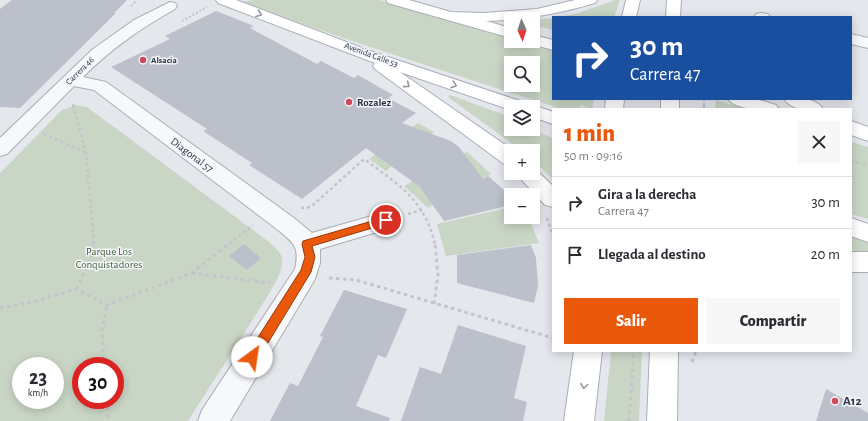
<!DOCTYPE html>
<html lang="es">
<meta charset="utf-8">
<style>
:root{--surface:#fff;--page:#f7f7f7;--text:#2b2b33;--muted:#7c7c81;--line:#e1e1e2;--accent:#ea580c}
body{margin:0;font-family:"Alegreya Sans",sans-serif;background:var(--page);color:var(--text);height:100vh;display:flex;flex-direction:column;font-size:15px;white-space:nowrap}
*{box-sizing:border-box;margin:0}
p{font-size:13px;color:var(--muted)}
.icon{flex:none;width:22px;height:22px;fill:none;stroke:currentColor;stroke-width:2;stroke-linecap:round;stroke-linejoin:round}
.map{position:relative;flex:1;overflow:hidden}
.details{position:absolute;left:552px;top:108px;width:300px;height:244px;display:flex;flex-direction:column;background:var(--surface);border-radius:0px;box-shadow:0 2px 10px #0003}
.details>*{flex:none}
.guide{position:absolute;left:552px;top:16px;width:300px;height:84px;border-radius:0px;box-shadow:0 2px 10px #0003;background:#1a4fa0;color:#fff;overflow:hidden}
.needle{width:26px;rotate:177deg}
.tools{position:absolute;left:504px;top:12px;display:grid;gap:8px}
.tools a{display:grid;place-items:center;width:36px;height:36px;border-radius:0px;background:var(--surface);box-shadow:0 2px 10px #0003;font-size:20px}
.speed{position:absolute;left:12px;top:357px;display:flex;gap:8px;font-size:20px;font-weight:700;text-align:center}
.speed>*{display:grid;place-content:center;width:52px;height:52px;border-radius:50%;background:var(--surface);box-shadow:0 2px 10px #0003;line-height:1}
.speed small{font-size:10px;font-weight:400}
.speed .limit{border:6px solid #d22;background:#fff;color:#111}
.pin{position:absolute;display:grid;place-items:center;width:34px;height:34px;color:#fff;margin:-17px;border:2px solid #fff;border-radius:50%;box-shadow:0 1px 4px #0007}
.me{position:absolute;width:44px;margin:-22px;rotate:31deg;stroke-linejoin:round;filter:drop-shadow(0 0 3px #0008)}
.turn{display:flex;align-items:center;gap:14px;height:84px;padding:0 12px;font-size:18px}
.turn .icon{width:52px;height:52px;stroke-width:2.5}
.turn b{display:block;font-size:28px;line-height:34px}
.round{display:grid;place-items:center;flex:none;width:42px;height:42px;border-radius:0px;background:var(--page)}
.summary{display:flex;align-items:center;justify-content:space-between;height:68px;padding:0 12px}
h1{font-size:24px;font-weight:800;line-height:30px;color:var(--accent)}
.action{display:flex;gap:8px;margin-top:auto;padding:8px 12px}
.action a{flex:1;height:46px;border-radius:0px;background:var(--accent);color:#fff;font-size:16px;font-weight:800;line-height:46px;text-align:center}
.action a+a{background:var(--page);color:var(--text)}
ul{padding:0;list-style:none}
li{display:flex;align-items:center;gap:12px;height:52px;padding:0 12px;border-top:1px solid var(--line)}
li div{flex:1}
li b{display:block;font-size:15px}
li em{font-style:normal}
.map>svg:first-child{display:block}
.green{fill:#c9d6c5;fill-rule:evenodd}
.building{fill:#bbc0ca}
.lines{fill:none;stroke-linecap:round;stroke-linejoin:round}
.minor-casing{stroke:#a9aeb7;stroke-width:2}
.secondary-casing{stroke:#a9aeb7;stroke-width:2}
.path-far2{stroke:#c2c5cb;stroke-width:2;stroke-dasharray:2 2;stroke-linecap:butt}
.path-far1{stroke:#c2c5cb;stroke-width:2.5;stroke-dasharray:3 3;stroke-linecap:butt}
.path{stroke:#c2c5cb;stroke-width:3;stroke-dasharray:3.5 3.5;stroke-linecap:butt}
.minor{fill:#f7f8fa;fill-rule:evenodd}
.secondary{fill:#fff;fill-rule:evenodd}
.oneway{stroke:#959aa2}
.route{fill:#ea580c;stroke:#983908}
.poi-dot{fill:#d1495b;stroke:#f4f6f9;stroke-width:1.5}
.labels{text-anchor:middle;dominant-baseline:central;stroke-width:3;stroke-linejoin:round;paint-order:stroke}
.far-street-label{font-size:9px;fill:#2b3445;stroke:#f4f6f9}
.far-poi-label{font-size:9px;font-weight:bold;fill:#2b3445;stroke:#f4f6f9;text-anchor:start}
.poi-label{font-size:11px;font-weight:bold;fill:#2b3445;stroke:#f4f6f9;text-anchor:start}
.street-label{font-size:11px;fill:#2b3445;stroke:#f4f6f9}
.park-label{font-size:11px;fill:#3f6138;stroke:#f4f6f9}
.near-poi-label{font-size:13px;font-weight:bold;fill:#2b3445;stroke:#f4f6f9;text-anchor:start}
</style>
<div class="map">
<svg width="868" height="421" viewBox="0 0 868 421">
<rect width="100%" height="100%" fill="#e4e7ec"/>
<g class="green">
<path d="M256 0H379L511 39V41H518L553 51V99H594L592 109 581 105 578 109H561L358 43 239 2ZM511 63H533V85H511Z"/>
<path d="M616 0H620L614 17H560L575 14Z"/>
<path d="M553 18V30L533 25V20Z"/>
<path d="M450 95 511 117V129H530L553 138V179L533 160V151H522L448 97Z"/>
<path d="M716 100 746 109H715Z"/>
<path d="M76 105 87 107 269 242C272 245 277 249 280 253 287 266 275 282 269 294L188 421H0V173L62 110ZM21 366H55V400H21ZM81 366H115V400H81Z"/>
<path d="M418 123 434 132 386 171 369 159Z"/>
<path d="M851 142 868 147V219L851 214Z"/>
<path d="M467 152 491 174 428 208 404 186Z"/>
<path d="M511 207V217H528L539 243 446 256 437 224Z"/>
<path d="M851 234 868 240V254H851Z"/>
<path d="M611 351H642L639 421H604Z"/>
</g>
<g class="building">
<path d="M12 0H127L114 13H116L20 108 0 107V9Z"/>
<path d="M216 11 254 26 250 28 317 64 321 61 354 78 358 75 393 95 388 98 416 113 402 123 451 141 459 147 483 179 488 176 503 189 511 199V205L444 221 420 187 366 148 302 199 249 165 252 163 203 131 207 129 111 67 170 39 165 36Z"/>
<path d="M244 244 261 258 247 270 229 256Z"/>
<path d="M531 245 536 258 538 286 534 303 457 283V255Z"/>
<path d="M344 290 407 309 386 358 378 355 356 406 390 418 389 421H270L290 383 298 386 323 337 320 336Z"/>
<path d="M458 325 526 346 514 398 527 402 523 421H401L420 367 441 374Z"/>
<path d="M826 389 868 413V421H816Z"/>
</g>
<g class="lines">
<defs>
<g id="minor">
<path d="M170 2 175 3 177 6 175 9C140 29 112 48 83 77L106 82 294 218 312 233 386 212 394 215 397 221 394 227 320 249V263L315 279 230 421H198L202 410 295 269C300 247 294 243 278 230L94 90 74 86 7 154 0 156V138L93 49 134 20Z"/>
<path d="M761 13 768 14 770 17H754L756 14Z"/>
<path d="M851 34 868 38V48L851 44Z"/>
</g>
<g id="secondary">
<path d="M216 0H236L370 51 526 103 529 106 533 105 553 112V124L533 117V107H511V110L400 72 514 151H511V166L504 164 375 69 373 66 375 63 218 3Z"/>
<path d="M386 0H409L451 12 484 13 537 9 575 0H597L595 3C558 14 523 20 486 21L511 28V38L388 3Z"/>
<path d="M626 0H640L636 17H622Z"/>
<path d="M667 0H681L680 17H666Z"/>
<path d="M533 35 553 40V50L528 43 526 41H533Z"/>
<path d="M606 99H624L623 109H605Z"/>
<rect x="661" y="99" width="18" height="10"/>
<path d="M728 99H756L776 105 779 109C766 109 736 111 728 99Z"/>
<path d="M784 99C797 99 815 96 823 109 810 109 793 112 784 99Z"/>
<path d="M851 121 868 127V141L851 135Z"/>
<path d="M533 167 553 186V207L545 205 520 178 517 173H533Z"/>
<path d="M851 218 868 224V242L851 236Z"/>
<rect x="851" y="252" width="17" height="20"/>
<path d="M574 351H602L594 421H564Z"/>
<path d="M650 351H678L677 421H647Z"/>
</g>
</defs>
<use href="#minor" class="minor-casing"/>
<use href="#secondary" class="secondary-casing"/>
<g class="path-far2">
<path d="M131 6 137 0"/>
<path d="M182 21 207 7"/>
<path d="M704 99V106"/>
<path d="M73 104 74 106"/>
</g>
<g class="path-far1">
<path d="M73 105 86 153 94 244"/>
<path d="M704 105V109"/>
<path d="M44 134 86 153"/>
<path d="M851 160 868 166"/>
<path d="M301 208 311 207 364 159C399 185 424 199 435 244"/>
<path d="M408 214 422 210"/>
<path d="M547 218 553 237"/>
<path d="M229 244 253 225"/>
</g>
<g class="path">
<path d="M192 273 270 283"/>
<path d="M329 278 356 280 553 338"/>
<path d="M76 289 95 250 94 243"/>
<path d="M434 304 438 275 435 243"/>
<path d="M0 308 33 302 76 289 107 305 191 273 230 243"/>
<path d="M692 362 696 351"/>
<path d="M104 366 102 329 107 305"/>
<path d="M107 400 108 421"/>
<path d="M629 421 634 351"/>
</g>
<use href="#minor" class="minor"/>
<use href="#secondary" class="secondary"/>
</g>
<defs><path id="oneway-chevron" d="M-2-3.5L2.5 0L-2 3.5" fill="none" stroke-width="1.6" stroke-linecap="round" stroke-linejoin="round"/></defs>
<g class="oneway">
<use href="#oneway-chevron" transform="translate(259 14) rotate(21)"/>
<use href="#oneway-chevron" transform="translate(407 85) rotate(37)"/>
<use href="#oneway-chevron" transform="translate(454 85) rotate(19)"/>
<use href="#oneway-chevron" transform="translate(584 386) rotate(98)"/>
</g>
<path class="route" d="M386 217 389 218 391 220 389 223 312 246 315 257 311 272 257 361 252 362 248 361 247 357 248 353 301 270 305 257 302 244 303 241Z"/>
<g class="poi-dot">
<circle cx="143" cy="60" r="4"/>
<circle cx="349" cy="102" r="4"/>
<circle cx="835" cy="401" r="4"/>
</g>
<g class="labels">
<g class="far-street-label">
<text transform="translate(371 55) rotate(20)">Avenida Calle 53</text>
<text transform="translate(80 71) rotate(-45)">Carrera 46</text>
</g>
<g class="far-poi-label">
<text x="151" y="60">Alsacia</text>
</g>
<g class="poi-label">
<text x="357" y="102">Rozalez</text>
</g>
<g class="street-label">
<text transform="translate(192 155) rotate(37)">Diagonal 57</text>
</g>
<g class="park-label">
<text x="109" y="251">Parque Los<tspan x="109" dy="13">Conquistadores</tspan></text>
</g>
<g class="near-poi-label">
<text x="843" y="401">A12</text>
</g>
</g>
</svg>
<div class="tools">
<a><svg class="needle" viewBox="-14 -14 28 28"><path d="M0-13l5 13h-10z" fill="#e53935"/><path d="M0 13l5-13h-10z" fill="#7c7c81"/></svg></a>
<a><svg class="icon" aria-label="search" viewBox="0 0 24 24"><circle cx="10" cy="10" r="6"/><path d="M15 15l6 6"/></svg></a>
<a><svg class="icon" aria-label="layers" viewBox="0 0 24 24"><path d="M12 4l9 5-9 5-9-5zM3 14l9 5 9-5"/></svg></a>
<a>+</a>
<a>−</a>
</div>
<div class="speed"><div>23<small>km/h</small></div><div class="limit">30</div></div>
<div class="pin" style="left:386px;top:220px;background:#d93025"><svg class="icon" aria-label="arrive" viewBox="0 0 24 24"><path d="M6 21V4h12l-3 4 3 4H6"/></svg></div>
<svg class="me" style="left:252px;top:357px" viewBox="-20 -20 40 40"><circle r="19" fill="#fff"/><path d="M0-13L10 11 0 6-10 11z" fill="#ea580c"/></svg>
<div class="guide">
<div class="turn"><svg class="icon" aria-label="right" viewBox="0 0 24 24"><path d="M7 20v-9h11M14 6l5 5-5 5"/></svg><div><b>30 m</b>Carrera 47</div></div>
</div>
<section class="details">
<div class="summary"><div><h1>1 min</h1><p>50 m · 09:16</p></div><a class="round"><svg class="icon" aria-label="close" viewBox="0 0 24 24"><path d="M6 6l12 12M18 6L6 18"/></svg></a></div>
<ul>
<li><svg class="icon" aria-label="right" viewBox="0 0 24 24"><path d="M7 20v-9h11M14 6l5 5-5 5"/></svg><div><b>Gira a la derecha</b><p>Carrera 47</p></div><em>30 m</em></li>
<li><svg class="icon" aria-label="arrive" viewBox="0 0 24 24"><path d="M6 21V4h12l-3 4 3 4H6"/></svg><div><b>Llegada al destino</b></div><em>20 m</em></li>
</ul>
<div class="action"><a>Salir</a><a>Compartir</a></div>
</section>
</div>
